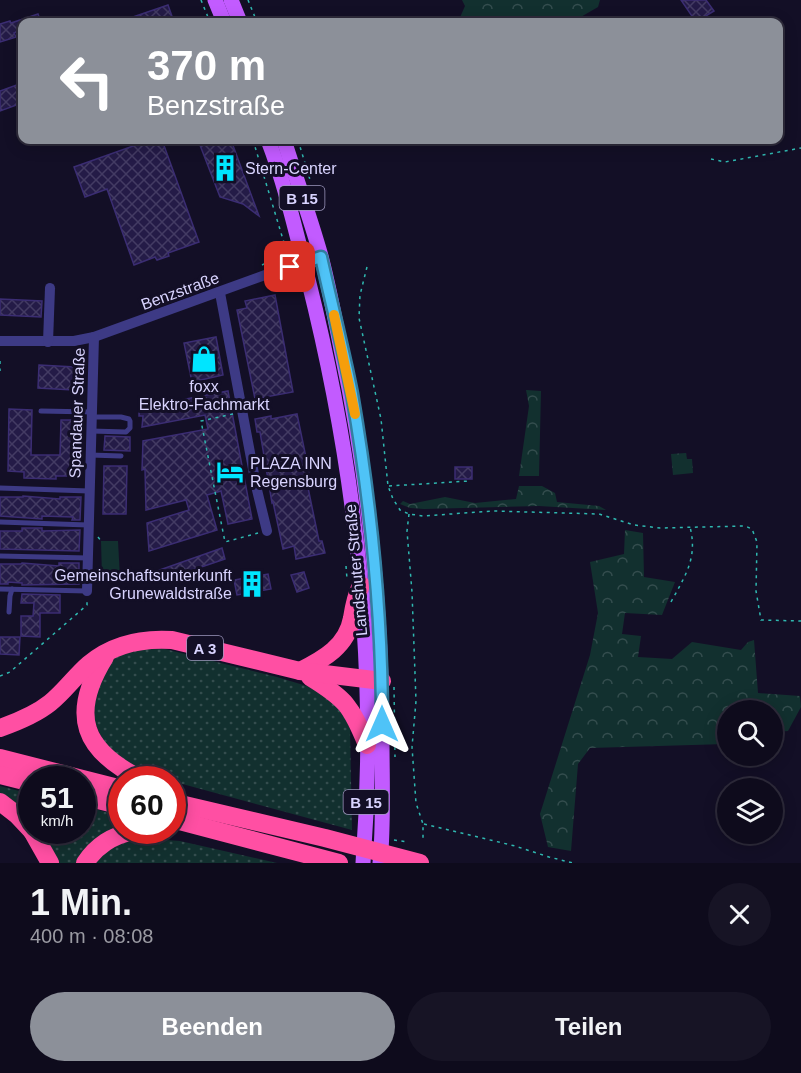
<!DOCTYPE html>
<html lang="de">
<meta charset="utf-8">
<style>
:root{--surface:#0e0b1c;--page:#171425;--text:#f1f3f6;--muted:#9b9ba3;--line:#2e2b3b;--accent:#8c9099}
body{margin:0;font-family:Helvetica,sans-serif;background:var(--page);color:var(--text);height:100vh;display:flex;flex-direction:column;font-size:22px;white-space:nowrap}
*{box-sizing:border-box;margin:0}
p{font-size:20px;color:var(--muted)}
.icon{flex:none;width:33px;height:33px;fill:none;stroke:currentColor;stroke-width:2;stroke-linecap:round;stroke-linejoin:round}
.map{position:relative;height:863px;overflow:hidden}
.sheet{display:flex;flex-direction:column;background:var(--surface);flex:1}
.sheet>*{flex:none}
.hud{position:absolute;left:18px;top:18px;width:765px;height:126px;border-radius:12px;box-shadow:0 3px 15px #0003,0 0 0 2px var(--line);background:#8c9099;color:#fff;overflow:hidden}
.controls{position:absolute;left:717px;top:700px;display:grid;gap:12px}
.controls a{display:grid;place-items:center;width:66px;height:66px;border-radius:50%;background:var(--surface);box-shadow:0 3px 15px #0003,0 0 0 2px var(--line);font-size:30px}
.speed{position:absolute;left:18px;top:766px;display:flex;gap:12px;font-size:30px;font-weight:700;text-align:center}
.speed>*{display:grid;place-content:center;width:78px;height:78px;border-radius:50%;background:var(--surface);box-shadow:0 3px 15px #0003,0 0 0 2px var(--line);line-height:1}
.speed small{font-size:15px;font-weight:400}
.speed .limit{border:9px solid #d22;background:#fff;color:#111}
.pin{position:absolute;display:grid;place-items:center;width:51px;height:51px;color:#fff;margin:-26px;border-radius:12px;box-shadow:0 3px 9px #0006}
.me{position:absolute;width:66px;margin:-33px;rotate:0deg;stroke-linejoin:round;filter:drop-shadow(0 0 4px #0008)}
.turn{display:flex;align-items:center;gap:21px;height:126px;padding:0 30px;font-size:27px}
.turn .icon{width:78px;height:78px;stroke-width:2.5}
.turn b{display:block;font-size:42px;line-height:51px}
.round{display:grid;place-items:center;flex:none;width:63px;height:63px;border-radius:32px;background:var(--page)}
.head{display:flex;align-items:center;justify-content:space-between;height:102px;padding:0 30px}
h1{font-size:36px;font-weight:700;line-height:45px}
.cta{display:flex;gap:12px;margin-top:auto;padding:12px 30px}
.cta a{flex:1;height:69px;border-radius:36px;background:var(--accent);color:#fff;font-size:24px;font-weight:700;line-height:69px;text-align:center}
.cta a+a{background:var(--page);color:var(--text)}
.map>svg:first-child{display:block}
.grass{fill:url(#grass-dots)}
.forest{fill:url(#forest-crowns)}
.pitch{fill:#12302f}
.building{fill:url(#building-cross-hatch);stroke:#3b2d73;stroke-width:1.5}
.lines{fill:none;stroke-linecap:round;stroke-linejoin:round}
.path{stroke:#2fb8b0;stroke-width:1.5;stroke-dasharray:3 4.5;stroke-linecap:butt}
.lane{stroke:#3d3a85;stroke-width:5}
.street{stroke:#3d3a85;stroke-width:10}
.primary{stroke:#c25bff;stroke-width:15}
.highway{stroke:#ff4fa3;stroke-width:18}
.route-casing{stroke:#337fa1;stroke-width:15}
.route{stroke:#4fc3f7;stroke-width:10}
.slow{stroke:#f59e0b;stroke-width:10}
.labels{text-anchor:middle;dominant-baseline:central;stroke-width:6;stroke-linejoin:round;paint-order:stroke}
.shield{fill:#130f26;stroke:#9e99be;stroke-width:1.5}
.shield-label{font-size:15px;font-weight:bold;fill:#d9d4ff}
.poi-label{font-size:16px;fill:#d9d4ff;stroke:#130f26;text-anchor:start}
.street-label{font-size:16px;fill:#d9d4ff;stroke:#130f26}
</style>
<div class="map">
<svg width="801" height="863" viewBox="0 0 801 863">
<defs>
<pattern id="grass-dots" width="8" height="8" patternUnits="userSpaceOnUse" patternTransform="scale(1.5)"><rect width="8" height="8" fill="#12302f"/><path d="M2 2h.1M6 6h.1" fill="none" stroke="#344d4e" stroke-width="1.8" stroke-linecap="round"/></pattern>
<pattern id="forest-crowns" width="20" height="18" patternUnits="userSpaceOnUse" patternTransform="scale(1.5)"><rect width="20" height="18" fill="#12302f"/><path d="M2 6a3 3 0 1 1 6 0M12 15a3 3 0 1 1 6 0" fill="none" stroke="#344d4e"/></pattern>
<pattern id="building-cross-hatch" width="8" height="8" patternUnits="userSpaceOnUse" patternTransform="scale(1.5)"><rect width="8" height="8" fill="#241b47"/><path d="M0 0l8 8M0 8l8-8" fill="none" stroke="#433b63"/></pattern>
</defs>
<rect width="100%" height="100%" fill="#130f26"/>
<g class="grass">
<path d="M157 647 277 677 310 687 324 694 344 715 350 729 352 830 175 782 174 786 172 780 155 779 135 769 108 750 89 711C105 662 102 655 157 647Z"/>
<path d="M0 786 31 794V821L0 795Z"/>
<path d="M83 806 121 816V829L77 863H56L40 831H82Z"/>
<path d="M140 838 180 841 277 863H93L109 848Z"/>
</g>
<g class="forest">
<path d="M462 0H600L598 7 572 22H458L465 6Z"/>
<path d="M526 390 541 391 539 476H519L529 406Z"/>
<path d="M686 453 687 459H692L693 473 673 475 671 454Z"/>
<path d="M519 486H542L555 493 557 502 599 506 606 510 539 506 424 509 410 508 400 504 403 501 410 504 445 497 475 503 516 499Z"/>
<path d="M625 530 643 533 644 577 675 582 662 615 625 613 622 634 641 636 638 657 672 659 692 642 741 650 748 642 754 640 758 693 800 696 801 707 788 731 776 732 775 722 773 721 772 711H728L727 743 726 744 590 748 578 764 571 851 548 847 540 814 590 655 598 613 590 562 624 554Z"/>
</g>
<path class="pitch" d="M101 541H118L120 577 102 578Z"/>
<g class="building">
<path d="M681 0H706L714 11 696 22Z"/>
<path d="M168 5 174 22H121V21Z"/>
<path d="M38 14 41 22H22V30L14 33 16 37 0 42V24L10 21 11 23Z"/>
<path d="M22 83V103L0 111V91Z"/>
<path d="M150 140H162L199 242 168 253 169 256 157 260 155 257 134 265 107 189 85 197 74 167Z"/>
<path d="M198 140H231L259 216 243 204 220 197Z"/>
<path d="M275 295 293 392 255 399 237 310 247 308 245 301Z"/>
<path d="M0 299 42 301 41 317 0 315Z"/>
<path d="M216 337 223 375 192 382 184 343Z"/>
<path d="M39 365 75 367 73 390 38 388Z"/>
<path d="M228 391 252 519 228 524 221 491 207 495 217 530 149 551 147 523 189 510 186 500 146 510 145 469 142 470 143 441 208 429 205 415 142 427 143 416H139V408Z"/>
<path d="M9 409 32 410 31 455H60L61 420H83L82 472H68V476H56V479L24 478V472L8 471Z"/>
<path d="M297 414 309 472 305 473 319 541H322L325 553 296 559 294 546 283 549 273 502 272 503 260 432H257L255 419 271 416V419Z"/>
<path d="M105 436 130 437V451L104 450Z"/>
<path d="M104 466H127L126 514H103Z"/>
<rect x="455" y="467" width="17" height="12"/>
<path d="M23 496 60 499V497H81L80 520H72L73 517 42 516V519L0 516V497H23Z"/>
<path d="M22 528H42V531L80 530 79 551 0 549V531H22Z"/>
<path d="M222 548 225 559 157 582 154 572Z"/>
<path d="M22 563 59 566V563H79V584L22 585V583L8 582V584H0V564H21Z"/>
<path d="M304 572 309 588 297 592 291 575Z"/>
<path d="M268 574 271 589 237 595 234 580Z"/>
<path d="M22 594 60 595V613H40V637L21 636V616H33L34 603H21Z"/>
<path d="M0 637H20L19 655 0 654Z"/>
</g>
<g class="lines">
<g class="path">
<path d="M201 0 210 22"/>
<path d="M248 0 257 22"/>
<path d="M253 140 288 256"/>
<path d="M298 140 311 183"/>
<path d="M711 159 725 162 801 148"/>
<path d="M262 265 287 252"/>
<path d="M367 267 360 295 359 318 381 419 388 486 393 499 400 510 409 514 423 516 493 511 599 514 634 525 660 528 745 526 752 529 757 542 756 591 761 620 801 621"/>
<path d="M0 361V371"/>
<path d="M233 414 201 421 225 542 258 533"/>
<path d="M389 486 469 481"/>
<path d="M409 514 407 531 412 592 416 701 412 747 416 803 423 824V838"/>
<path d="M98 537 101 541"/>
<path d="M346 566 347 579"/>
<path d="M671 602C685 576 698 558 690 527"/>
<path d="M0 676 10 672 87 605V601"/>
<path d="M394 687 395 757"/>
<path d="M424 824 515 846 549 857 573 863"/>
<path d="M394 840 408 842"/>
</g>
<g class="lane">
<path d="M41 411 92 412"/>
<path d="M91 431 126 432 130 428V421L129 419 121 417H92"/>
<path d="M90 455 121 456"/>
<path d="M0 488 89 491"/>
<path d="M0 522 88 525"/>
<path d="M0 556 88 558"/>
<path d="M0 589 87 591"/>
<path d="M9 612 10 596 12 589"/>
</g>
<g class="street">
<path d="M220 293 257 490 267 531"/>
<path d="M0 341H74L94 337 276 271 321 257"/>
<path d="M48 342 50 288"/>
<path d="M87 591 94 337"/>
</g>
<g class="primary">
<path d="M215 0 224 22"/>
<path d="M231 0 240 22"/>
<path d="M268 140C285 184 296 232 308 279 356 469 378 667 363 863"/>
<path d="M284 140C296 178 310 217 321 256 329 287 335 318 341 349 369 479 382 609 382 741 382 781 384 823 380 863"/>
</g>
<g class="highway">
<path d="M105 657C69 715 83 751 143 780"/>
<path d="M300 671C324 659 347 646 352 618 354 605 356 596 361 585"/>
<path d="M310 677C346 699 351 706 367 745"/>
<path d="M0 728C17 722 35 715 50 703 64 692 75 676 89 664 113 644 141 638 172 640L300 671 382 681"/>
<path d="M0 758 122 789"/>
<path d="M0 775 32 783"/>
<path d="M82 796 122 806"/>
<path d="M0 802 17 815 32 831"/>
<path d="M172 802 325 838 420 863"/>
<path d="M172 819 339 863"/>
<path d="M32 831 50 863"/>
<path d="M85 863C97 845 112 836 133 831"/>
</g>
</g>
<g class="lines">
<defs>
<path id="route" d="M290 267 321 257C331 302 343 348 352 394 371 504 382 614 382 724"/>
</defs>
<use href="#route" class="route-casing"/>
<use href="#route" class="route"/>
<path class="slow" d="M334 315 355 414"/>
</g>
<defs>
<symbol id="building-bare" viewBox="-9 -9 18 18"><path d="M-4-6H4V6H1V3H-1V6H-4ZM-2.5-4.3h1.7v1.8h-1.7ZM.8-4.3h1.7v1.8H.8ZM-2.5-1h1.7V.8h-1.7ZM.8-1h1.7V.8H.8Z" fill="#00e5ff" stroke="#130f26" stroke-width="2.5" paint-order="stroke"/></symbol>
<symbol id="shop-bare" viewBox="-9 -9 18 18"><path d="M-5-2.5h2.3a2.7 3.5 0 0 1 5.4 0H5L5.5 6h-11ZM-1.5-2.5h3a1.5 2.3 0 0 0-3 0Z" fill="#00e5ff" stroke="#130f26" stroke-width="2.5" paint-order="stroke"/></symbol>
<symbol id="hotel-bare" viewBox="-9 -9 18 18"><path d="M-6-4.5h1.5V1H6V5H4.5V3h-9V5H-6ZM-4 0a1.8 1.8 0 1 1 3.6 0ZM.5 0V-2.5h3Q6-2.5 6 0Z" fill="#00e5ff" stroke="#130f26" stroke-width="2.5" paint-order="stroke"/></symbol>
</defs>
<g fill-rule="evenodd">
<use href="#building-bare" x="206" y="149" width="38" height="38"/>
<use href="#shop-bare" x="185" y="340" width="38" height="38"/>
<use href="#hotel-bare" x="211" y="453" width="38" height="38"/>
<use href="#building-bare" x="233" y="565" width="38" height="38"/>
</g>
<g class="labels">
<g class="shield">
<rect x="279.5" y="186" width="45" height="24" rx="4.5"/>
<rect x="187" y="636" width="36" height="24" rx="4.5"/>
<rect x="343.5" y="790" width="45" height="24" rx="4.5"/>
</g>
<g class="shield-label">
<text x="302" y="198">B 15</text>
<text x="205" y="648">A 3</text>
<text x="366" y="802">B 15</text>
</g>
<g class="poi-label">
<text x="245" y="168">Stern-Center</text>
<text x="204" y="386" text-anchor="middle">foxx<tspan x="204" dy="18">Elektro-Fachmarkt</tspan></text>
<text x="250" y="463">PLAZA INN<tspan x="250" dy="18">Regensburg</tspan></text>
<text x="232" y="575" text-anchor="end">Gemeinschaftsunterkunft<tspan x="232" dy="18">Grunewaldstraße</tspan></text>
</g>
<g class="street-label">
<text transform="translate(180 291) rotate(-20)">Benzstraße</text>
<text transform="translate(77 413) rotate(-88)">Spandauer Straße</text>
<text transform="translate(356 570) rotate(-95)">Landshuter Straße</text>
</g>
</g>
</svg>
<div class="controls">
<a><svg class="icon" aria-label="search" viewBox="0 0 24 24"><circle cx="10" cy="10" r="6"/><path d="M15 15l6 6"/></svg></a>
<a><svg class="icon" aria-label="layers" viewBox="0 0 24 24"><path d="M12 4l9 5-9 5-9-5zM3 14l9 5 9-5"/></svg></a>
</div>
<div class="speed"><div>51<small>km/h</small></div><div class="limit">60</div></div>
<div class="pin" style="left:290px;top:267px;background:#d93025"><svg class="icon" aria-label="arrive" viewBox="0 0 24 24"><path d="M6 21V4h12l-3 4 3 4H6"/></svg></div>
<svg class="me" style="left:382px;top:724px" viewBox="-20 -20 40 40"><path d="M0-17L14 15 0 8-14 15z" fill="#4fc3f7" stroke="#fff" stroke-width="4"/></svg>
<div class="hud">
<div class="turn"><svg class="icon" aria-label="left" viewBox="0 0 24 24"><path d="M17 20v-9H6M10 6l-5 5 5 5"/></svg><div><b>370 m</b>Benzstraße</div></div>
</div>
</div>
<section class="sheet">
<div class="head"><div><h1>1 Min.</h1><p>400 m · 08:08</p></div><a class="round"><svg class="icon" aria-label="close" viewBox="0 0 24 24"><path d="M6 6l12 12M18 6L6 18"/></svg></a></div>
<div class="cta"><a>Beenden</a><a>Teilen</a></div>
</section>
